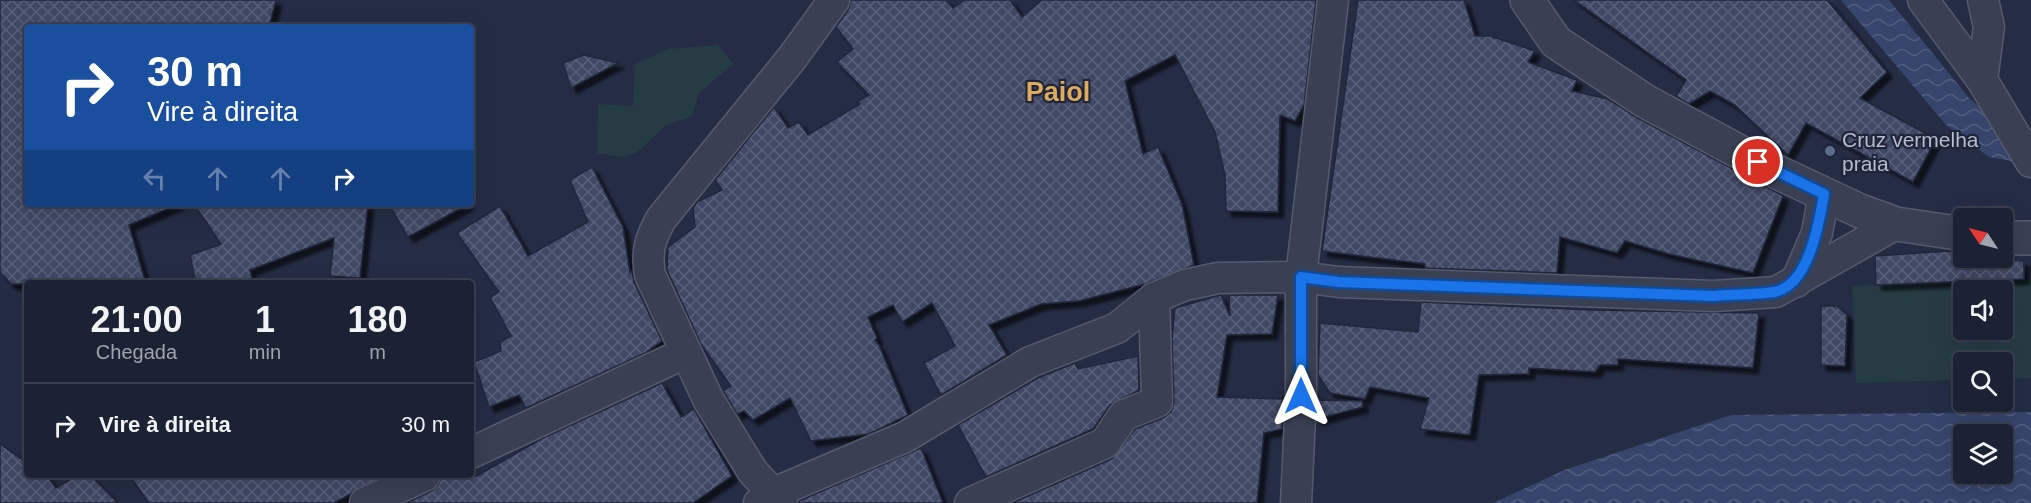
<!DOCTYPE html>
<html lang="pt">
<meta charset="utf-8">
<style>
:root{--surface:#1b2233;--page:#242a3b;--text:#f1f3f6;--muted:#a0a4ac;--line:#393f4e}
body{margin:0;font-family:Helvetica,sans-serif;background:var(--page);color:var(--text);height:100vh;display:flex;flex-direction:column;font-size:22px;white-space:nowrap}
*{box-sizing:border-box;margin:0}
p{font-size:20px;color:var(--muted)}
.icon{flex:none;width:33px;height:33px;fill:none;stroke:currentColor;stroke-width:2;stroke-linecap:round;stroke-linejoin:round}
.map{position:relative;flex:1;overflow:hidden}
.sheet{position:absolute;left:24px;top:280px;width:450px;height:198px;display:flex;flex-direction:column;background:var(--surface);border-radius:6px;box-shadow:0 6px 24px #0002,0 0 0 2px var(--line)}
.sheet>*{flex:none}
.banner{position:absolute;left:24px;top:24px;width:450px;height:183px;border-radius:6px;box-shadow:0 6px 24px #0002,0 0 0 2px var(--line);background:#1a4fa0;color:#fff;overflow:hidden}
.needle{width:39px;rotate:305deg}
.fabs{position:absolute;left:1953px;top:208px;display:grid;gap:12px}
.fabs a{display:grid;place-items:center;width:60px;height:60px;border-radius:6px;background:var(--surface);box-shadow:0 6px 24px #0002,0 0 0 2px var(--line);font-size:30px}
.pin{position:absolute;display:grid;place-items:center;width:51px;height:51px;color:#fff;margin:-26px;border:3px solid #fff;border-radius:50%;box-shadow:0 2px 6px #0007}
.me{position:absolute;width:66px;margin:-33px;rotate:0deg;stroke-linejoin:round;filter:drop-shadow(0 0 4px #0008)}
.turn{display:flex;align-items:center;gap:21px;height:126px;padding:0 24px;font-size:27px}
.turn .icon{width:78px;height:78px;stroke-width:2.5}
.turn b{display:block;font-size:42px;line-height:51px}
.lanes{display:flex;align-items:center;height:57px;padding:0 24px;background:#0003;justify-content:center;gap:30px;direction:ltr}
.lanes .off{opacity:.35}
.eta{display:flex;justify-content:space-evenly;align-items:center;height:102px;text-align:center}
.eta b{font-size:36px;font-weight:700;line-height:42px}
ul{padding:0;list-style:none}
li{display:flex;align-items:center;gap:18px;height:84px;padding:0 24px;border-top:2px solid var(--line)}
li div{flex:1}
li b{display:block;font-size:22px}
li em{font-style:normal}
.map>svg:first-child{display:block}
.grass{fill:#263c45;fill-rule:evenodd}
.water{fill:url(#water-waves);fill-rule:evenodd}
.building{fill:url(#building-cross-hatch);stroke:#20273a;stroke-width:1.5;filter:url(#shadow)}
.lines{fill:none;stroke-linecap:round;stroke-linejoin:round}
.minor-casing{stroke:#545b6d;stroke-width:33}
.tertiary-casing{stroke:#545b6d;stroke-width:36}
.minor{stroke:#394053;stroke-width:30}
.tertiary{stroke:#394053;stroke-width:33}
.route-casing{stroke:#114b97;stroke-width:15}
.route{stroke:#1a73e8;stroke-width:10}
.service-dot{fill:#5c6f8a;stroke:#1e2538;stroke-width:2}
.labels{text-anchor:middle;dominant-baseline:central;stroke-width:4.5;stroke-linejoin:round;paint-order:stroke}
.poi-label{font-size:21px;fill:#b6bbcd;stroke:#1e2538;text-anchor:start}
.district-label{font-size:27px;font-weight:bold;fill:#deaa60;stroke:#1e2538}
</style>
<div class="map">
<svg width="2031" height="503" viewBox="0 0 2031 503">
<defs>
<pattern id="water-waves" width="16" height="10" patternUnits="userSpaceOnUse" patternTransform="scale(1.5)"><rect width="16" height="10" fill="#37456c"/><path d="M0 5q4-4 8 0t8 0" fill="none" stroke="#525e80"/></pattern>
<pattern id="building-cross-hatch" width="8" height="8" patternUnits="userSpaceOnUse" patternTransform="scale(1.5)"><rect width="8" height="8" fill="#404964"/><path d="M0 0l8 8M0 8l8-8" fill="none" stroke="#596179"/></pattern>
<filter id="shadow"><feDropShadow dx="5.5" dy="5.5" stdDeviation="1.5" flood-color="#0009"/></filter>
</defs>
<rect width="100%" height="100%" fill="#242d44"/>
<g class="grass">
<path d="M718 45 733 64 699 93 692 116 665 126 636 153 621 157 597 153 598 104 633 106 635 64 668 49Z"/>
<path d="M2031 279V378L2003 379 2002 363H1964L1963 380 1856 383 1852 286ZM1964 291H2002V330H1964Z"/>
</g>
<g class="water">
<path d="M1841 0H1889L1970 99 1999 123 2022 163 1989 157 1946 125Z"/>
<path d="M2031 412V503H1493L1567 469 1731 415ZM1964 435H2002V474H1964Z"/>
</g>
<g class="building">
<path d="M0 0H276L269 27H27V204H179L129 225 146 284H11L0 272Z"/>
<path d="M851 0H946L953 8 965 0H1010L1022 17 1042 0H1316L1304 105 1295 121 1280 115 1278 212 1226 211 1225 175 1215 132 1175 55 1125 81 1143 154 1158 147 1182 204 1194 265 1145 284 1079 301 1041 304 989 325 1007 355 941 395 924 363 955 346 932 303 902 322 893 305 868 317 877 338 875 340 879 345 908 415 869 434 811 441 790 398 753 420 744 411 737 414 723 391 731 386 701 344 667 270 668 247 695 227 693 208 697 202 722 190 715 180 774 107 788 128 799 122 808 135 860 104 858 101 869 95 837 62 853 49 836 27 848 10Z"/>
<path d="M1358 0H1464L1475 36H1490L1535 51 1528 62 1577 80 1572 91 1608 99 1636 117 1783 196 1753 273 1669 254 1625 241 1617 253 1560 237 1557 273 1425 268V264L1322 251Z"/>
<path d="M1574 0H1827L1887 72 1860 98 1936 139 1913 182 1806 123 1788 155 1735 105 1710 91 1689 104 1676 96 1686 80Z"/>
<path d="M584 55 618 63 571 88 563 63Z"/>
<path d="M592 167 623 227 630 273 632 271 634 282 662 341 645 353 526 408 519 395 489 407 474 362 501 351 500 342 511 336 490 297 499 292 457 233 500 206 528 256 588 222 570 180Z"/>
<path d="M194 204H368L360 278 330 276 334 238 250 270 253 284H196L190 255 221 244Z"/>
<path d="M389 204H469L408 237Z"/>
<path d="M1948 251 1964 252V258L2024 261V279L1876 285 1875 256Z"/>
<path d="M1221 295 1230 316 1229 295H1278L1272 334 1227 335 1217 397 1284 399 1282 429 1264 433 1257 503H1012L1112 459 1135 429 1163 418 1171 412 1174 402 1172 339 1175 308Z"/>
<path d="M1421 302 1591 310 1759 313 1753 368 1618 359V365H1600L1595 372 1529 368V374L1479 375 1470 435 1420 429 1429 398 1370 387 1365 399 1330 393 1318 375 1320 323 1418 332Z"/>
<path d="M1821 306H1837L1847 315 1845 366 1821 365Z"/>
<path d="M1138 356 1139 390 1110 405 1093 429 986 477 958 425 1038 378 1075 363 1078 369Z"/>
<path d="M662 383 681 417 694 409 732 476 693 503H406L432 491 438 485 441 476H477L541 439Z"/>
<path d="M1318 400 1362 401 1363 407 1317 419Z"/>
<path d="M0 444 27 463V476H47L56 488 76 476H91L118 503H0Z"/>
<path d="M921 448 943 503H799V501Z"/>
<path d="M130 476H384L334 503H149Z"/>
</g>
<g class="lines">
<defs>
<g id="minor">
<path d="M1923 0 1982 80"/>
<path d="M1983 0 1989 27 1982 80 2031 162"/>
<path d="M1796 282 1817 233 1824 194"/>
<path d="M471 453 685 353"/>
<path d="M365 503 424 476"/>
<path d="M759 503 774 493 905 437 1030 362 1117 328 1154 298 1185 285 1218 278 1301 277 1339 282 1714 296 1776 292 1896 224"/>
<path d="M782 503 753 472 709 401 650 275C646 252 650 239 661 219L792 58 834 0"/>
<path d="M970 503 1105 443 1124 415 1157 402 1154 298"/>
<path d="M1296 503 1301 396V277L1333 0"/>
</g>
<g id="tertiary">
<path d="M1527 0 1556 42 1645 101 1777 172 1860 211 1896 224 1964 234"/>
<path d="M2002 238H2031"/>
</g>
</defs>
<use href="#minor" class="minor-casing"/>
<use href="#tertiary" class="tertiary-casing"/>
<use href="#minor" class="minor"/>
<use href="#tertiary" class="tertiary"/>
</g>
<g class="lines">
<defs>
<path id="route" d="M1301 396V277L1338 282 1714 296C1734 294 1755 295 1774 292 1809 286 1819 223 1824 194L1758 162"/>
</defs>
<use href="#route" class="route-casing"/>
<use href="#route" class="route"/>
</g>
<circle class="service-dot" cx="1830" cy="151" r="6"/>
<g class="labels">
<g class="poi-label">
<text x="1842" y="139">Cruz vermelha<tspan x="1842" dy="24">praia</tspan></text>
</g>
<g class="district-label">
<text x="1058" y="92">Paiol</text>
</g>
</g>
</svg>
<div class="fabs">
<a><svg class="needle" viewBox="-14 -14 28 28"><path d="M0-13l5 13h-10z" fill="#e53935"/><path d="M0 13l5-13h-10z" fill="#a0a4ac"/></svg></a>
<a><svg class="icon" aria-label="sound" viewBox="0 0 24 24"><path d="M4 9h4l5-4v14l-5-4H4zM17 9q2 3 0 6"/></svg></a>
<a><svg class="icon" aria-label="search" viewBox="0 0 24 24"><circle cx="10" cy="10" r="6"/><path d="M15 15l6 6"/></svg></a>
<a><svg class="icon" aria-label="layers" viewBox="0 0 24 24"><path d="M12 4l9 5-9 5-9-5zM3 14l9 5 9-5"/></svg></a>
</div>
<div class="pin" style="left:1758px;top:162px;background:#d93025"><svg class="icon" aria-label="arrive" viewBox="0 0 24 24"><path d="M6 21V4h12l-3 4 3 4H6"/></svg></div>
<svg class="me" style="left:1301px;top:396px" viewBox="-20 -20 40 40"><path d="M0-17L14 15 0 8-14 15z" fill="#1a73e8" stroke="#fff" stroke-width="4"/></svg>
<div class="banner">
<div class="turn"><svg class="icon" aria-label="right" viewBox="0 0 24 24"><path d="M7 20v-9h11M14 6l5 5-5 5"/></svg><div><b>30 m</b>Vire à direita</div></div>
<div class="lanes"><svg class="icon off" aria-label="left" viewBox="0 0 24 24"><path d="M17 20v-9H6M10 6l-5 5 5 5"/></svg><svg class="icon off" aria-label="ahead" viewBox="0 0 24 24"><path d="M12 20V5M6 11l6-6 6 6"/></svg><svg class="icon off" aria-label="ahead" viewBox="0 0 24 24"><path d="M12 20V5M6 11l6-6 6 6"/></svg><svg class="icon" aria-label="right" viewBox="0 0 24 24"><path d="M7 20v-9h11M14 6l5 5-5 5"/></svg></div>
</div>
<section class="sheet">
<div class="eta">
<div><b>21:00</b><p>Chegada</p></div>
<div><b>1</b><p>min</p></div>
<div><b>180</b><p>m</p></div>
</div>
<ul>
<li><svg class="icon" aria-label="right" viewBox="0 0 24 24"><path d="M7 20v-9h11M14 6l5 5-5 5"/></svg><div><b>Vire à direita</b></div><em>30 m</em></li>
</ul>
</section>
</div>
